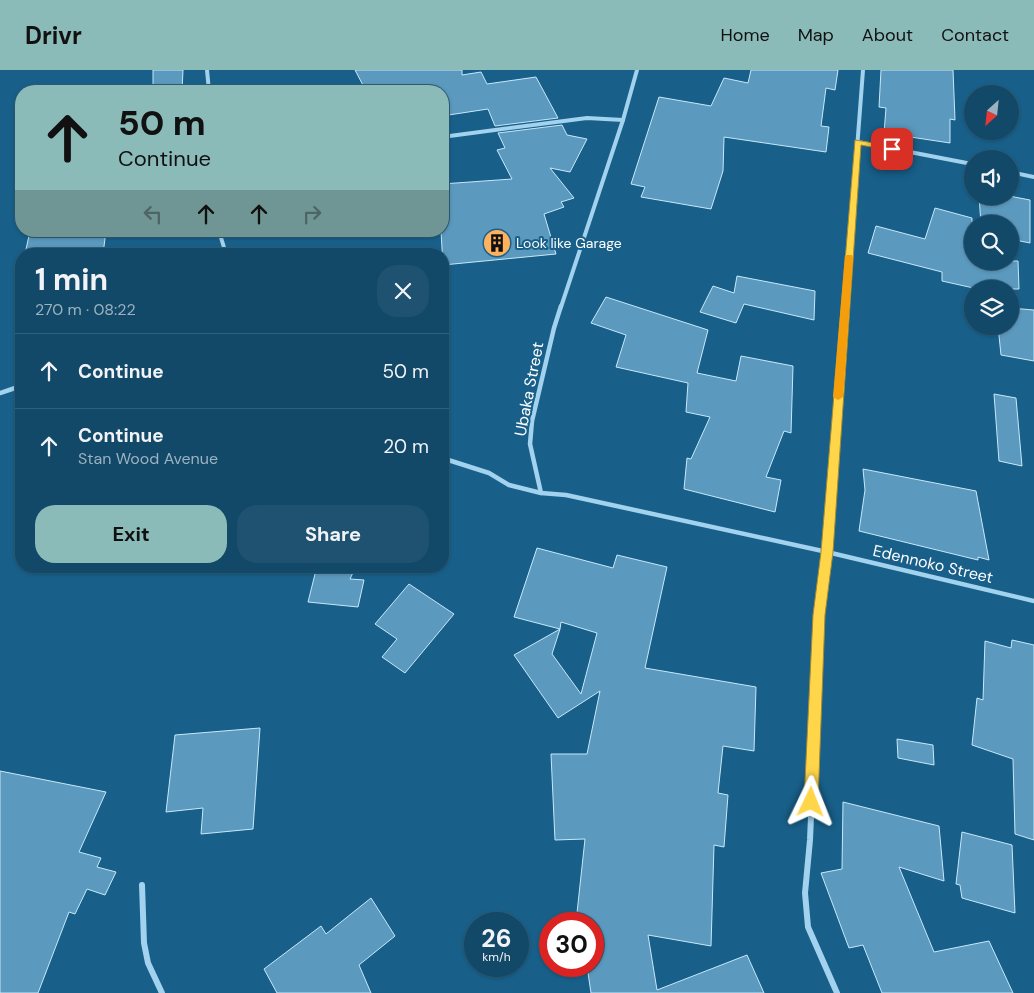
<!DOCTYPE html>
<meta charset="utf-8">
<style>
:root{--surface:#124868;--page:#1f5271;--text:#f1f3f6;--muted:#9cb2c0;--line:#31607c;--accent:#8bbbb9}
body{margin:0;font-family:"DM Sans",sans-serif;background:var(--page);color:var(--text);height:100vh;display:flex;flex-direction:column;font-size:19px;white-space:nowrap}
*{box-sizing:border-box;margin:0}
p{font-size:16px;color:var(--muted)}
.icon{flex:none;width:28px;height:28px;fill:none;stroke:currentColor;stroke-width:2;stroke-linecap:round;stroke-linejoin:round}
.map{position:relative;flex:1;overflow:hidden}
.panel{position:absolute;left:15px;top:178px;width:434px;height:325px;display:flex;flex-direction:column;background:var(--surface);border-radius:20px;box-shadow:0 1px 4px #0004,0 0 0 1px var(--line)}
.panel>*{flex:none}
.banner{position:absolute;left:15px;top:15px;width:434px;height:152px;border-radius:20px;box-shadow:0 1px 4px #0004,0 0 0 1px var(--line);background:#8bbbb9;color:#111;overflow:hidden}
.needle{width:32px;rotate:207deg}
.controls{position:absolute;left:964px;top:15px;display:grid;gap:10px}
.controls a{display:grid;place-items:center;width:55px;height:55px;border-radius:50%;background:var(--surface);box-shadow:0 1px 4px #0004,0 0 0 1px var(--line);font-size:25px}
.speed{position:absolute;left:464px;top:842px;display:flex;gap:10px;font-size:25px;font-weight:700;text-align:center}
.speed>*{display:grid;place-content:center;width:65px;height:65px;border-radius:50%;background:var(--surface);box-shadow:0 1px 4px #0004,0 0 0 1px var(--line);line-height:1}
.speed small{font-size:12px;font-weight:400}
.speed .limit{border:8px solid #d22;background:#fff;color:#111}
.pin{position:absolute;display:grid;place-items:center;width:42px;height:42px;color:#fff;margin:-21px;border-radius:10px;box-shadow:0 2px 8px #0006}
.me{position:absolute;width:55px;margin:-28px;rotate:2deg;stroke-linejoin:round;filter:drop-shadow(0 0 4px #0008)}
.turn{display:flex;align-items:center;gap:18px;height:105px;padding:0 20px;font-size:22px}
.turn .icon{width:65px;height:65px;stroke-width:2.5}
.turn b{display:block;font-size:35px;line-height:42px}
.lanes{display:flex;align-items:center;height:48px;padding:0 20px;background:#0003;justify-content:center;gap:25px;direction:ltr}
.lanes .off{opacity:.35}
.round{display:grid;place-items:center;flex:none;width:52px;height:52px;border-radius:20px;background:var(--page)}
.summary{display:flex;align-items:center;justify-content:space-between;height:85px;padding:0 20px}
h1{font-size:30px;font-weight:700;line-height:38px}
.button{display:flex;gap:10px;margin-top:auto;padding:10px 20px}
.button a{flex:1;height:58px;border-radius:20px;background:var(--accent);color:#111;font-size:20px;font-weight:700;line-height:58px;text-align:center}
.button a+a{background:var(--page);color:var(--text)}
ul{padding:0;list-style:none}
li{display:flex;align-items:center;gap:15px;height:75px;padding:0 20px;border-top:1px solid var(--line)}
li div{flex:1}
li b{display:block;font-size:19px}
li em{font-style:normal}
header{display:flex;align-items:center;gap:30px;box-sizing:border-box;height:70px;padding:0 25px;background:var(--accent);color:#111}
header strong{font-size:24px}
nav{display:flex;gap:28px;margin-inline-start:auto;font-size:18px}
.map>svg:first-child{display:block}
.building{fill:#5b99be;stroke:#c7e8fa}
.lines{fill:none;stroke-linecap:round;stroke-linejoin:round}
.minor-far2{stroke:#a2d2ee;stroke-width:4}
.minor-far1{stroke:#a2d2ee;stroke-width:4.5}
.minor{stroke:#a2d2ee;stroke-width:6}
.route{fill:#ffd54a;stroke:#a68a30}
.slow{fill:#f59e0b}
.labels{text-anchor:middle;dominant-baseline:central;stroke-width:4;stroke-linejoin:round;paint-order:stroke}
.far-poi-label{font-size:14px;fill:#fff;stroke:#18608a;text-anchor:start}
.street-label{font-size:16px;fill:#fff;stroke:#18608a}
</style>
<header>
<strong>Drivr</strong>
<nav><a>Home</a><a>Map</a><a>About</a><a>Contact</a></nav>
</header>
<div class="map">
<svg width="1034" height="923" viewBox="0 0 1034 923">
<rect width="100%" height="100%" fill="#18608a"/>
<g class="building">
<path d="M153 0H183L182 21H153Z"/>
<path d="M355 0H462V5L481 2 487 14 536 7 558 48 495 56 488 39 442 46V21H366Z"/>
<path d="M751 0H838L835 20 826 18 821 56 829 57 826 82 724 67 723 101 711 139 641 127 645 117 631 114 659 27 711 36 724 8 748 13Z"/>
<path d="M881 0H953L955 50 950 49V73L884 63 886 38 879 37Z"/>
<path d="M562 55 567 65 587 69 570 102 550 98 574 128 561 132 564 137 544 144 556 184 443 195 441 161H442V114L512 109 497 80 505 78 498 63Z"/>
<path d="M979 126H1009L1030 130V173L1010 169V154H981Z"/>
<path d="M935 138 972 148V191H1018L1019 219H978L942 211V202L868 183 876 156 925 169Z"/>
<path d="M30 161H106L103 184H25Z"/>
<path d="M737 206 815 221 814 250 744 234 736 253 700 242 713 216 734 223Z"/>
<path d="M606 227 708 260 697 303 736 311 741 286 793 296 791 363 784 361 766 407 781 410 775 442 684 419 687 388 691 389 710 347 686 342 688 313 616 297 626 265 591 253Z"/>
<path d="M1010 238 1034 240V291L1001 285 998 256H1010Z"/>
<path d="M994 324 1016 328 1022 396 999 391Z"/>
<path d="M863 399 976 421 989 490 978 487V490L859 461 865 420Z"/>
<path d="M537 478 613 498 617 485 667 497 645 598 756 617 754 681 723 676 718 723 728 725 724 777 714 775 711 876 648 865 657 920 747 885 764 923H591L587 896H592V854L576 852 585 769 555 770 551 684H587L600 621 558 648 514 585 560 559 552 584 581 624 597 563 561 552 560 559 514 547Z"/>
<path d="M317 496H356L350 509 364 510 358 537 308 532Z"/>
<path d="M409 514 454 544 405 603 382 587 397 569 375 554Z"/>
<path d="M1012 570 1034 575V770L1015 764 1013 689 972 675 977 628 983 630 985 571 1011 578Z"/>
<path d="M260 658 253 759 201 764 203 738 166 742 175 665Z"/>
<path d="M897 669 933 675 934 695 898 688Z"/>
<path d="M0 701 106 722 79 782 101 788 97 797 116 802 105 825 87 819 75 844 69 842 38 923H0Z"/>
<path d="M843 732 939 756 944 811 899 797 934 882 989 871 1013 923H882L863 875 849 878 821 803 842 799Z"/>
<path d="M962 762 1012 775 1015 843 962 828 960 815 956 814Z"/>
<path d="M371 828 395 866 359 895 371 923H277L264 899 321 856 326 864Z"/>
</g>
<g class="lines">
<g class="minor-far2">
<path d="M207 0 209 21"/>
<path d="M442 67 587 48 623 50"/>
<path d="M858 72 972 94"/>
<path d="M1010 102 1034 107"/>
<path d="M219 161 226 184"/>
<path d="M561 237 623 50 637 0"/>
<path d="M845 237 863 0"/>
</g>
<g class="minor-far1">
<path d="M0 323 21 316"/>
<path d="M442 388 489 403 509 415 541 423 566 425 827 482 1034 531"/>
<path d="M541 423 530 374 532 351 554 258 561 236"/>
<path d="M820 539 827 482 845 236"/>
</g>
<g class="minor">
<path d="M820 538 810 770 805 823 808 857 837 923"/>
<path d="M142 815 144 873 148 893 162 923"/>
</g>
</g>
<path class="route" d="M855 70 892 76 896 79 892 81 861 75 833 482 825 545 818 732 816 737 811 739 806 737 804 732 813 545 821 482Z"/>
<path class="slow" d="M845 185H852L853 188 843 327 838 330 833 327Z"/>
<defs>
<symbol id="building-disc" viewBox="-11 -11 22 22"><circle r="9.5" fill="#ffb25e" stroke="#18608a"/><path d="M-4-6H4V6H1V3H-1V6H-4ZM-2.5-4.3h1.7v1.8h-1.7ZM.8-4.3h1.7v1.8H.8ZM-2.5-1h1.7V.8h-1.7ZM.8-1h1.7V.8H.8Z" fill="#111"/></symbol>
</defs>
<g fill-rule="evenodd">
<use href="#building-disc" x="481" y="157" width="32" height="32"/>
</g>
<g class="labels">
<g class="far-poi-label">
<text x="516" y="173">Look like Garage</text>
</g>
<g class="street-label">
<text transform="translate(529 319) rotate(-79)">Ubaka Street</text>
<text transform="translate(933 494) rotate(13)">Edennoko Street</text>
</g>
</g>
</svg>
<div class="controls">
<a><svg class="needle" viewBox="-14 -14 28 28"><path d="M0-13l5 13h-10z" fill="#e53935"/><path d="M0 13l5-13h-10z" fill="#9cb2c0"/></svg></a>
<a><svg class="icon" aria-label="sound" viewBox="0 0 24 24"><path d="M4 9h4l5-4v14l-5-4H4zM17 9q2 3 0 6"/></svg></a>
<a><svg class="icon" aria-label="search" viewBox="0 0 24 24"><circle cx="10" cy="10" r="6"/><path d="M15 15l6 6"/></svg></a>
<a><svg class="icon" aria-label="layers" viewBox="0 0 24 24"><path d="M12 4l9 5-9 5-9-5zM3 14l9 5 9-5"/></svg></a>
</div>
<div class="speed"><div>26<small>km/h</small></div><div class="limit">30</div></div>
<div class="pin" style="left:892px;top:79px;background:#d93025"><svg class="icon" aria-label="arrive" viewBox="0 0 24 24"><path d="M6 21V4h12l-3 4 3 4H6"/></svg></div>
<svg class="me" style="left:811px;top:732px" viewBox="-20 -20 40 40"><path d="M0-17L14 15 0 8-14 15z" fill="#ffd54a" stroke="#fff" stroke-width="4"/></svg>
<div class="banner">
<div class="turn"><svg class="icon" aria-label="ahead" viewBox="0 0 24 24"><path d="M12 20V5M6 11l6-6 6 6"/></svg><div><b>50 m</b>Continue</div></div>
<div class="lanes"><svg class="icon off" aria-label="left" viewBox="0 0 24 24"><path d="M17 20v-9H6M10 6l-5 5 5 5"/></svg><svg class="icon" aria-label="ahead" viewBox="0 0 24 24"><path d="M12 20V5M6 11l6-6 6 6"/></svg><svg class="icon" aria-label="ahead" viewBox="0 0 24 24"><path d="M12 20V5M6 11l6-6 6 6"/></svg><svg class="icon off" aria-label="right" viewBox="0 0 24 24"><path d="M7 20v-9h11M14 6l5 5-5 5"/></svg></div>
</div>
<section class="panel">
<div class="summary"><div><h1>1 min</h1><p>270 m · 08:22</p></div><a class="round"><svg class="icon" aria-label="close" viewBox="0 0 24 24"><path d="M6 6l12 12M18 6L6 18"/></svg></a></div>
<ul>
<li><svg class="icon" aria-label="ahead" viewBox="0 0 24 24"><path d="M12 20V5M6 11l6-6 6 6"/></svg><div><b>Continue</b></div><em>50 m</em></li>
<li><svg class="icon" aria-label="ahead" viewBox="0 0 24 24"><path d="M12 20V5M6 11l6-6 6 6"/></svg><div><b>Continue</b><p>Stan Wood Avenue</p></div><em>20 m</em></li>
</ul>
<div class="button"><a>Exit</a><a>Share</a></div>
</section>
</div>
